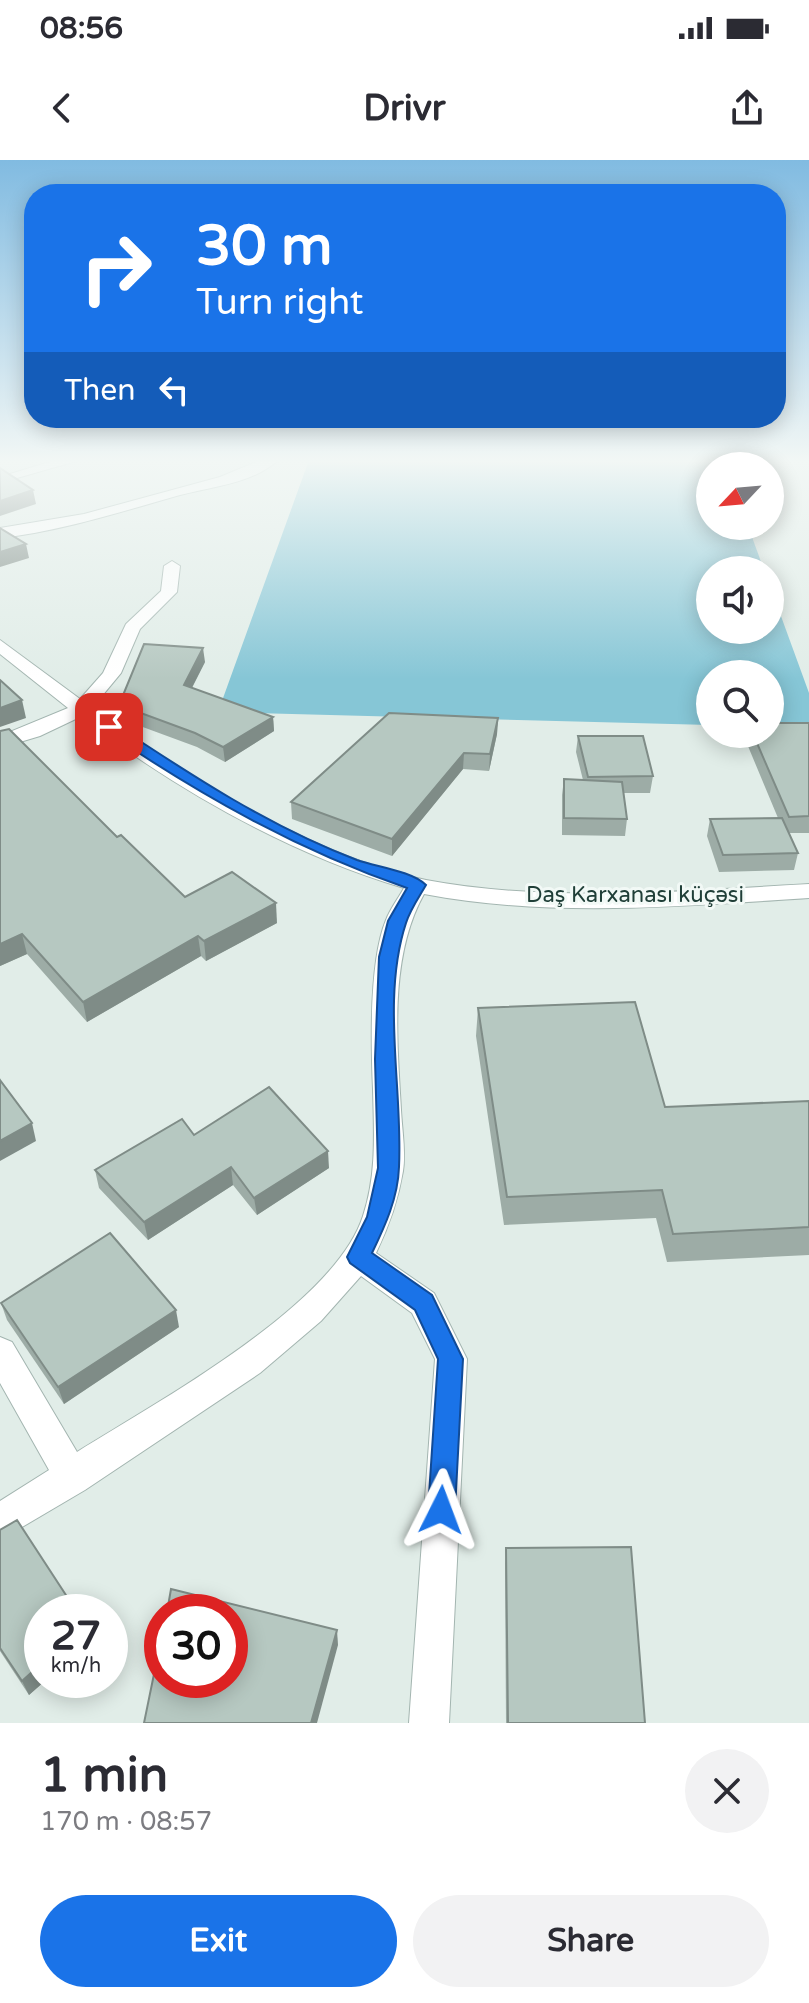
<!DOCTYPE html>
<meta charset="utf-8">
<style>
:root{--surface:#fff;--page:#f2f2f3;--text:#2b2b33;--muted:#7c7c81;--accent:#1a73e8}
body{margin:0;font-family:"Varela Round",sans-serif;background:var(--page);color:var(--text);height:100vh;display:flex;flex-direction:column;font-size:30px;white-space:nowrap}
*{box-sizing:border-box;margin:0}
p{font-size:26px;color:var(--muted)}
.icon{flex:none;width:44px;height:44px;fill:none;stroke:currentColor;stroke-width:2;stroke-linecap:round;stroke-linejoin:round}
.map{position:relative;height:1563px;overflow:hidden}
.drawer{display:flex;flex-direction:column;background:var(--surface);flex:1}
.drawer>*{flex:none}
.banner{position:absolute;left:24px;top:24px;width:762px;height:244px;border-radius:32px;box-shadow:0 4px 20px #0003;background:#1a73e8;color:#fff;overflow:hidden}
.needle{width:52px;rotate:244deg}
.controls{position:absolute;left:696px;top:292px;display:grid;gap:16px}
.controls a{display:grid;place-items:center;width:88px;height:88px;border-radius:50%;background:var(--surface);box-shadow:0 4px 20px #0003;font-size:40px}
.speed{position:absolute;left:24px;top:1434px;display:flex;gap:16px;font-size:40px;font-weight:700;text-align:center}
.speed>*{display:grid;place-content:center;width:104px;height:104px;border-radius:50%;background:var(--surface);box-shadow:0 4px 20px #0003;line-height:1}
.speed small{font-size:20px;font-weight:400}
.speed .limit{border:12px solid #d22;background:#fff;color:#111}
.pin{position:absolute;display:grid;place-items:center;width:68px;height:68px;color:#fff;margin:-34px;border-radius:16px;box-shadow:0 4px 12px #0006}
.me{position:absolute;width:88px;margin:-44px;rotate:3deg;stroke-linejoin:round;filter:drop-shadow(0 0 6px #0008)}
.turn{display:flex;align-items:center;gap:28px;height:168px;padding:0 40px;font-size:36px}
.turn .icon{width:104px;height:104px;stroke-width:2.5}
.turn b{display:block;font-size:56px;line-height:68px}
.then{display:flex;align-items:center;height:76px;padding:0 40px;background:#0003;gap:16px;font-size:30px}
.round{display:grid;place-items:center;flex:none;width:84px;height:84px;border-radius:42px;background:var(--page)}
.head{display:flex;align-items:center;justify-content:space-between;height:136px;padding:0 40px}
h1{font-size:48px;font-weight:700;line-height:60px}
.button{display:flex;gap:16px;margin-top:auto;padding:16px 40px}
.button a{flex:1;height:92px;border-radius:48px;background:var(--accent);color:#fff;font-size:32px;font-weight:700;line-height:92px;text-align:center}
.button a+a{background:var(--page);color:var(--text)}
.status{display:flex;justify-content:space-between;align-items:center;height:56px;padding:0 40px;background:var(--surface);direction:ltr}
.status svg{height:22px;fill:currentColor}
header{display:flex;justify-content:space-between;align-items:center;height:104px;padding:0 40px;background:var(--surface);font-size:36px;font-weight:700}
.map>svg:first-child{display:block}
.water{fill:#86c6d6}
.lines{fill:none;stroke-linecap:round;stroke-linejoin:round}
.street-casing{stroke:#a3b5b0;stroke-width:2}
.street{fill:#fff;fill-rule:evenodd}
.wall{fill:#9daca6}
.shaded-wall{fill:#7f8c87}
.building{fill:#b6c8c1;stroke:#7f8c87;stroke-width:2}
.route{fill:#1a73e8;stroke:#114b97;stroke-width:2}
.labels{text-anchor:middle;dominant-baseline:central;stroke-width:6;stroke-linejoin:round;paint-order:stroke}
.street-label{font-size:22px;fill:#203f38;stroke:#f2f9f6}
</style>
<div class="status"><b>08:56</b><svg viewBox="0 0 49 12"><path d="M0 12V9h3v3zM5 12V6h3v6zM10 12V3h3v9zM15 12V0h3v12zM26 1h20v11H26zM47 4h2v5h-2z"/></svg></div>
<header><svg class="icon" aria-label="back" viewBox="0 0 24 24"><path d="M15 5l-7 7 7 7"/></svg>Drivr<svg class="icon" aria-label="share" viewBox="0 0 24 24"><path d="M12 15V3M7 8l5-5 5 5M5 13v7h14v-7"/></svg></header>
<div class="map">
<svg width="809" height="1563" viewBox="0 0 809 1563">
<rect width="100%" height="100%" fill="#e1ede8"/>
<path class="water" d="M309 300H724L726 306H710V366H748L764 410H710V470H770V426L809 533V567L770 566V514H710V565L218 552Z"/>
<g class="lines">
<defs>
<g id="street">
<path d="M56 300H80L17 318 10 314Z"/>
<path d="M261 300H278C254 323 211 327 180 335 120 352 62 371 0 378V368L84 354 220 317Z"/>
<path d="M172 401 180 406 177 432 140 469 121 513 92 548C182 615 316 698 426 720 546 743 687 731 809 724V738C683 746 549 758 424 734 389 797 397 879 401 950 402 970 406 992 403 1011 398 1041 389 1066 376 1093L434 1133 467 1199 449 1563H409L435 1199 412 1153 361 1116 321 1161 260 1213 85 1330 0 1380V1341L49 1310 0 1223V1177L12 1182 77 1292C157 1242 334 1146 363 1056 377 1014 374 972 373 929 371 884 369 801 386 760 390 749 398 739 404 728 286 693 178 630 80 557L40 576 0 588V576L68 548 0 494V480L80 539 103 513 126 464 161 431 164 406Z"/>
</g>
</defs>
<use href="#street" class="street-casing"/>
<use href="#street" class="street"/>
</g>
<g class="wall">
<path d="M205 502 192 528 273 557 274 571 225 602 197 587 121 559 119 545Z"/>
<path d="M498 558 497 574 489 611 463 609 392 696 292 659 291 642Z"/>
<path d="M809 563V673H789L798 693 794 710 719 712 707 676 710 659 778 658 745 579 746 574H770Z"/>
<path d="M0 571 185 737 277 763 206 801 201 796 87 862 27 794 0 806Z"/>
<path d="M578 576 653 616 650 633H623L627 659 625 676 562 675V635L564 619 583 620 576 592Z"/>
<path d="M478 848 665 947 809 941V1095L667 1102 656 1058 504 1065 476 876Z"/>
<path d="M194 975 329 1008 257 1055 233 1025 148 1080 99 1028 95 1010Z"/>
<path d="M1 1143 179 1167 64 1244 7 1160Z"/>
<path d="M0 1370 42 1520H46L29 1535 0 1491Z"/>
<path d="M506 1388 645 1563H506L505 1404Z"/>
</g>
<g class="shaded-wall">
<path d="M33 330 36 344 0 356V341Z"/>
<path d="M26 384 29 398 0 407V392Z"/>
<path d="M203 488 205 502 186 539 184 525Z"/>
<path d="M22 540 26 558 0 567V548Z"/>
<path d="M273 557 274 571 225 602 223 587Z"/>
<path d="M498 558 497 574 489 611 490 594Z"/>
<path d="M464 593 463 609 392 696V679Z"/>
<path d="M276 743 277 763 206 801 204 781Z"/>
<path d="M22 774 27 794 0 806V784Z"/>
<path d="M198 776 201 796 87 862 83 842Z"/>
<path d="M32 963 36 981 0 1001V981Z"/>
<path d="M328 991 329 1008 257 1055 254 1038Z"/>
<path d="M231 1007 233 1025 148 1080 144 1062Z"/>
<path d="M176 1150 179 1167 64 1244 58 1227Z"/>
<path d="M337 1470 338 1485 317 1563H311Z"/>
<path d="M42 1503V1520H46L29 1535 22 1521Z"/>
</g>
<g class="building">
<path d="M0 308 33 330 0 341Z"/>
<path d="M0 368 26 384 0 392Z"/>
<path d="M144 484 203 488 184 525 273 557 223 587 195 573 119 545Z"/>
<path d="M0 520 22 540 0 548Z"/>
<path d="M389 553 498 558 490 594 464 593 392 679 291 642Z"/>
<path d="M770 563H809V656L789 657 753 574H770Z"/>
<path d="M9 569 117 677 121 675 185 737 232 712 276 743 204 781 198 776 83 842 22 774 0 784V571Z"/>
<path d="M578 576H643L653 616 588 617Z"/>
<path d="M564 619 622 622 627 659 564 658Z"/>
<path d="M782 658 798 693 723 695 710 659Z"/>
<path d="M635 842 665 947 809 941V1067L673 1074 662 1030 507 1037 478 848Z"/>
<path d="M0 920 32 963 0 981Z"/>
<path d="M269 927 328 991 254 1038 231 1007 144 1062 95 1010 182 959 194 975Z"/>
<path d="M110 1073 176 1150 58 1227 1 1143Z"/>
<path d="M17 1360 77 1452H42V1503L22 1521 0 1488V1370Z"/>
<path d="M631 1387 645 1563H508L506 1388Z"/>
<path d="M171 1429 337 1470 311 1563H144L162 1475V1520H230V1452H167Z"/>
</g>
<linearGradient id="sky" x2="0" y2="1"><stop stop-color="#81bbe1"/><stop offset="0.58" stop-color="#f2f7f5"/><stop offset="1" stop-color="#f2f7f5" stop-opacity="0"/></linearGradient>
<rect width="809" height="519" fill="url(#sky)"/>
<path class="route" d="M104 564H114C191 615 270 667 357 700 377 707 412 711 426 725 419 737 410 750 406 763 381 839 403 929 399 1007 398 1038 385 1066 372 1093L432 1135 463 1199 455 1350 451 1360 441 1364 432 1360 428 1350 438 1199 415 1150 350 1103 347 1097 367 1057 378 1008 375 899 379 797 388 761 407 728C297 690 200 635 104 570Z"/>
<g class="labels">
<g class="street-label">
<text x="635" y="735">Daş Karxanası küçəsi</text>
</g>
</g>
</svg>
<div class="controls">
<a><svg class="needle" viewBox="-14 -14 28 28"><path d="M0-13l5 13h-10z" fill="#e53935"/><path d="M0 13l5-13h-10z" fill="#7c7c81"/></svg></a>
<a><svg class="icon" aria-label="sound" viewBox="0 0 24 24"><path d="M4 9h4l5-4v14l-5-4H4zM17 9q2 3 0 6"/></svg></a>
<a><svg class="icon" aria-label="search" viewBox="0 0 24 24"><circle cx="10" cy="10" r="6"/><path d="M15 15l6 6"/></svg></a>
</div>
<div class="speed"><div>27<small>km/h</small></div><div class="limit">30</div></div>
<div class="pin" style="left:109px;top:567px;background:#d93025"><svg class="icon" aria-label="arrive" viewBox="0 0 24 24"><path d="M6 21V4h12l-3 4 3 4H6"/></svg></div>
<svg class="me" style="left:441px;top:1350px" viewBox="-20 -20 40 40"><path d="M0-17L14 15 0 8-14 15z" fill="#1a73e8" stroke="#fff" stroke-width="4"/></svg>
<div class="banner">
<div class="turn"><svg class="icon" aria-label="right" viewBox="0 0 24 24"><path d="M7 20v-9h11M14 6l5 5-5 5"/></svg><div><b>30 m</b>Turn right</div></div>
<div class="then">Then<svg class="icon" aria-label="left" viewBox="0 0 24 24"><path d="M17 20v-9H6M10 6l-5 5 5 5"/></svg></div>
</div>
</div>
<section class="drawer">
<div class="head"><div><h1>1 min</h1><p>170 m · 08:57</p></div><a class="round"><svg class="icon" aria-label="close" viewBox="0 0 24 24"><path d="M6 6l12 12M18 6L6 18"/></svg></a></div>
<div class="button"><a>Exit</a><a>Share</a></div>
</section>
